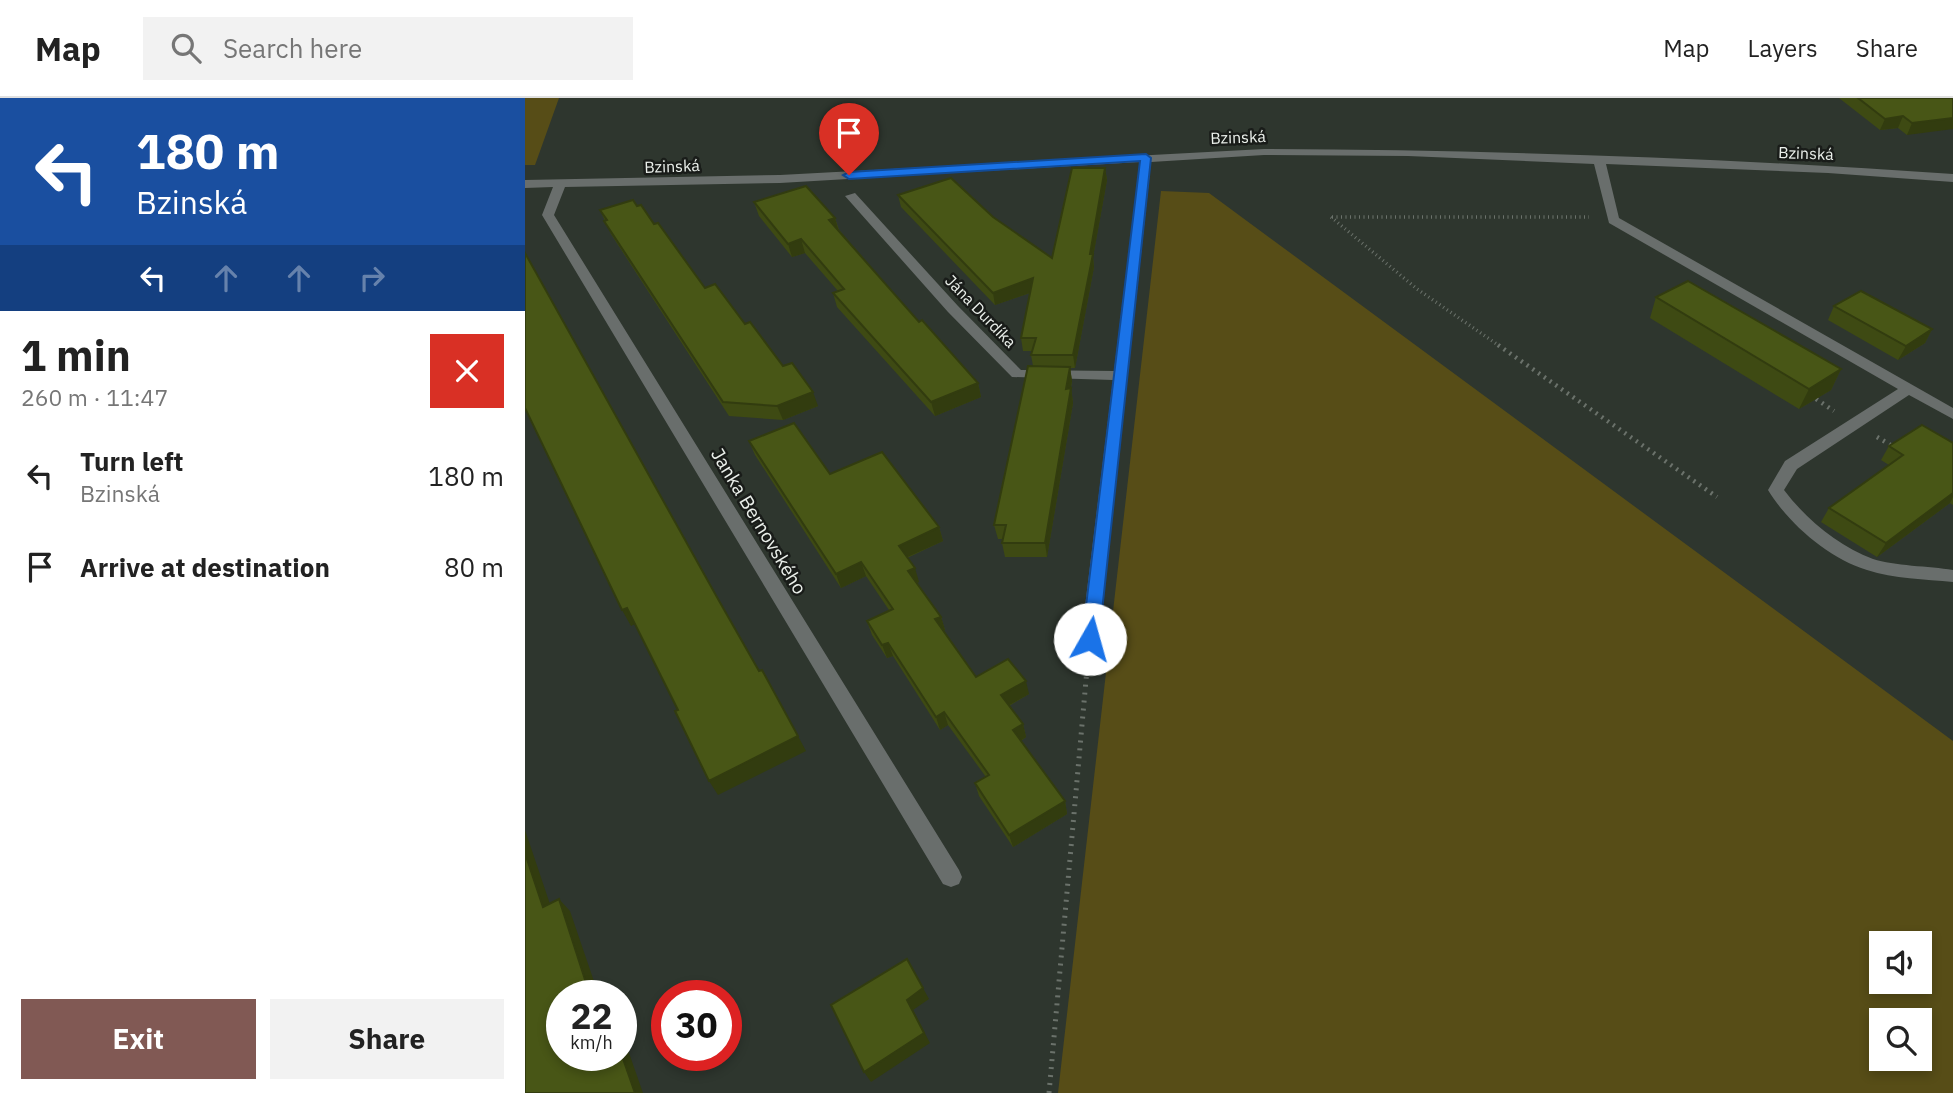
<!DOCTYPE html>
<meta charset="utf-8">
<style>
:root{--surface:#fff;--page:#f2f2f2;--text:#222;--muted:#767676;--line:#e0e0e0;--accent:#815954}
body{margin:0;font-family:"IBM Plex Sans",sans-serif;background:var(--page);color:var(--text);height:100vh;display:flex;flex-direction:column;font-size:26px;white-space:nowrap}
*{box-sizing:border-box;margin:0}
p{font-size:23px;color:var(--muted)}
.icon{flex:none;width:38px;height:38px;fill:none;stroke:currentColor;stroke-width:2;stroke-linecap:round;stroke-linejoin:round}
.map{position:relative;flex:1;overflow:hidden}
.side{display:flex;flex-direction:column;background:var(--surface);width:525px}
.side>*{flex:none}
.banner{background:#1a4fa0;color:#fff;overflow:hidden}
.tools{position:absolute;left:1344px;top:833px;display:grid;gap:14px}
.tools a{display:grid;place-items:center;width:63px;height:63px;border-radius:0px;background:var(--surface);box-shadow:0 4px 10px #0003;font-size:35px}
.speed{position:absolute;left:21px;top:882px;display:flex;gap:14px;font-size:35px;font-weight:700;text-align:center}
.speed>*{display:grid;place-content:center;width:91px;height:91px;border-radius:50%;background:var(--surface);box-shadow:0 4px 10px #0003;line-height:1}
.speed small{font-size:18px;font-weight:400}
.speed .limit{border:10px solid #d22;background:#fff;color:#111}
.pin{position:absolute;display:grid;place-items:center;width:60px;height:60px;color:#fff;margin:-72px -30px;border-radius:50% 50% 50% 0;rotate:-45deg;box-shadow:0 0 7px #0007}
.pin .icon{rotate:45deg}
.me{position:absolute;width:77px;margin:-38px;rotate:7deg;stroke-linejoin:round;filter:drop-shadow(0 0 5px #0008)}
.turn{display:flex;align-items:center;gap:24px;height:147px;padding:0 21px;font-size:32px}
.turn .icon{width:91px;height:91px;stroke-width:2.5}
.turn b{display:block;font-size:49px;line-height:60px}
.lanes{display:flex;align-items:center;height:66px;padding:0 21px;background:#0003;justify-content:center;gap:35px;direction:ltr}
.lanes .off{opacity:.35}
.round{display:grid;place-items:center;flex:none;width:74px;height:74px;border-radius:0px;background:var(--page)}
.headline{display:flex;align-items:center;justify-content:space-between;height:119px;padding:0 21px}
h1{font-size:42px;font-weight:800;line-height:52px}
.action{display:flex;gap:14px;margin-top:auto;padding:14px 21px}
.action a{flex:1;height:80px;border-radius:0px;background:var(--accent);color:#fff;font-size:28px;font-weight:800;line-height:80px;text-align:center}
.action a+a{background:var(--page);color:var(--text)}
ul{padding:0;list-style:none}
li{display:flex;align-items:center;gap:21px;height:91px;padding:0 21px}
li div{flex:1}
li b{display:block;font-size:26px}
li em{font-style:normal}
header{display:flex;align-items:center;gap:42px;box-sizing:border-box;height:98px;padding:0 35px;background:var(--surface);border-bottom:2px solid var(--line)}
header strong{font-size:33px}
nav{display:flex;gap:38px;margin-inline-start:auto;font-size:24px}
.search{width:490px;height:63px;background:var(--page);display:flex;align-items:center;gap:18px;box-sizing:border-box;padding:0 24px;border-radius:0px;color:var(--muted);font-size:26px}
main{display:flex;flex:1;min-height:0}
.map>svg:first-child{display:block}
.green{fill:#574d17;fill-rule:evenodd}
.lines{fill:none;stroke-linecap:round;stroke-linejoin:round}
.path-far2{stroke:#6b726b;stroke-width:3.5;stroke-dasharray:1 3.5;stroke-linecap:butt}
.path-far1{stroke:#6b726b;stroke-width:4.5;stroke-dasharray:2 5;stroke-linecap:butt}
.path{stroke:#6b726b;stroke-width:5;stroke-dasharray:2 6;stroke-linecap:butt}
.minor{fill:#696e6c;fill-rule:evenodd}
.wall{fill:#3e4a13}
.shaded-wall{fill:#323c0f}
.building{fill:#485616;stroke:#323c0f;stroke-width:2}
.route{fill:#1a73e8;stroke:#114b97;stroke-width:2}
.labels{text-anchor:middle;dominant-baseline:central;stroke-width:5;stroke-linejoin:round;paint-order:stroke}
.far-street-label{font-size:16px;fill:#ebf0eb;stroke:#191c19}
.street-label{font-size:19px;fill:#ebf0eb;stroke:#191c19}
</style>
<header>
<strong>Map</strong>
<div class="search"><svg class="icon" aria-label="search" viewBox="0 0 24 24"><circle cx="10" cy="10" r="6"/><path d="M15 15l6 6"/></svg>Search here</div>
<nav><a>Map</a><a>Layers</a><a>Share</a></nav>
</header>
<main>
<section class="side">
<div class="banner">
<div class="turn"><svg class="icon" aria-label="left" viewBox="0 0 24 24"><path d="M17 20v-9H6M10 6l-5 5 5 5"/></svg><div><b>180 m</b>Bzinská</div></div>
<div class="lanes"><svg class="icon" aria-label="left" viewBox="0 0 24 24"><path d="M17 20v-9H6M10 6l-5 5 5 5"/></svg><svg class="icon off" aria-label="ahead" viewBox="0 0 24 24"><path d="M12 20V5M6 11l6-6 6 6"/></svg><svg class="icon off" aria-label="ahead" viewBox="0 0 24 24"><path d="M12 20V5M6 11l6-6 6 6"/></svg><svg class="icon off" aria-label="right" viewBox="0 0 24 24"><path d="M7 20v-9h11M14 6l5 5-5 5"/></svg></div>
</div>
<div class="headline"><div><h1>1 min</h1><p>260 m · 11:47</p></div><a class="round" style="background:#d93025;color:#fff"><svg class="icon" aria-label="close" viewBox="0 0 24 24"><path d="M6 6l12 12M18 6L6 18"/></svg></a></div>
<ul>
<li><svg class="icon" aria-label="left" viewBox="0 0 24 24"><path d="M17 20v-9H6M10 6l-5 5 5 5"/></svg><div><b>Turn left</b><p>Bzinská</p></div><em>180 m</em></li>
<li><svg class="icon" aria-label="arrive" viewBox="0 0 24 24"><path d="M6 21V4h12l-3 4 3 4H6"/></svg><div><b>Arrive at destination</b></div><em>80 m</em></li>
</ul>
<div class="action"><a>Exit</a><a>Share</a></div>
</section>
<div class="map">
<svg width="1428" height="995" viewBox="0 0 1428 995">
<rect width="100%" height="100%" fill="#2e362e"/>
<g class="green">
<path d="M0 0H34L10 67H0Z"/>
<path d="M636 93 684 95 1428 643V995H533ZM1356 845H1395V884H1356ZM1356 922H1395V961H1356Z"/>
</g>
<g class="lines">
<g class="path-far2">
<path d="M806 119 892 191 976 249"/>
<path d="M807 119H1064"/>
</g>
<g class="path-far1">
<path d="M973 247 1192 399"/>
<path d="M1291 301 1309 313"/>
<path d="M1352 339 1369 349"/>
<path d="M562 573 563 564"/>
</g>
<path class="path" d="M524 995 562 571"/>
<path class="minor" d="M739 51C969 52 1199 60 1428 76V84L1303 75 1081 66 1094 120 1428 310V321L1384 297 1272 371 1259 392C1281 421 1313 448 1348 461 1369 468 1404 468 1428 472V484C1400 481 1369 481 1342 472 1304 461 1263 425 1243 392L1260 363 1373 291 1084 125 1069 66 883 58 739 57 626 64 574 541 571 546H559L556 541 588 282 487 279 423 214 320 98 330 95 433 208 496 272 589 273 615 64 255 85 40 89 29 117 434 772 437 779 434 786 426 789 418 786 17 117 28 89 0 90V82L255 77Z"/>
</g>
<g class="wall">
<path d="M1314 0H1428L1382 37 1373 30 1355 32Z"/>
<path d="M580 70 582 82 568 159 569 169 550 270H545L547 283 546 290 548 305 522 459H480L477 445 478 441H473L469 427 508 268 506 257 507 253H498L496 240 505 195 470 207 376 109 373 97 468 119 527 160Z"/>
<path d="M229 104 310 120 314 132 394 224 453 285 456 299 410 318 312 209 308 195 313 193 280 155 267 159 234 118Z"/>
<path d="M112 108 129 126 180 190 220 226 293 308 258 322 204 318 86 136 75 112Z"/>
<path d="M1131 199 1316 271 1306 292 1274 311 1125 220Z"/>
<path d="M1309 208 1407 231 1400 245 1373 262 1303 222Z"/>
<path d="M224 343 305 376 414 429 418 443 382 460 394 484 391 485 416 519 420 532 418 533 451 579 504 596 484 608 498 626 501 639 496 643 540 703 542 716 488 749 454 698 450 685 461 679 423 627 415 632 368 558 362 560 347 537 342 523 364 512 341 478 316 490 230 357Z"/>
<path d="M1428 345V407L1425 405 1352 459 1296 424 1304 410 1364 367 1356 362 1364 348Z"/>
</g>
<g class="shaded-wall">
<path d="M1378 18 1373 30 1355 32 1360 21Z"/>
<path d="M1428 20V31L1382 37 1387 25Z"/>
<path d="M580 70 582 82 568 159 569 169 550 270 548 257Z"/>
<path d="M310 120 314 134 304 122Z"/>
<path d="M276 141 280 155 267 159 263 146Z"/>
<path d="M508 180 510 193 470 207 468 195Z"/>
<path d="M1407 231 1400 245 1373 262 1381 248Z"/>
<path d="M545 269 547 283 543 305 541 291Z"/>
<path d="M1316 271 1306 292 1274 311 1284 291Z"/>
<path d="M453 285 456 299 410 318 406 304Z"/>
<path d="M546 290 548 305 522 459 520 445Z"/>
<path d="M288 294 293 308 258 322 252 308Z"/>
<path d="M1428 395V399L1425 405 1352 459 1361 445Z"/>
<path d="M414 429 418 443 378 461 374 448Z"/>
<path d="M336 464 341 478 316 490 311 476Z"/>
<path d="M390 470 394 484 387 487 383 473Z"/>
<path d="M102 510 112 525 106 528 97 512Z"/>
<path d="M416 519 420 532 414 535 410 521Z"/>
<path d="M363 545 368 558 362 560 357 547Z"/>
<path d="M501 583 504 596 479 610 476 597Z"/>
<path d="M419 614 423 627 415 632 411 619Z"/>
<path d="M498 626 501 639 492 645 488 632Z"/>
<path d="M273 638 281 653 193 697 184 683Z"/>
<path d="M540 703 542 716 488 749 484 737Z"/>
<path d="M0 732 30 821 18 809 0 755Z"/>
<path d="M34 801 45 813 74 898H66Z"/>
<path d="M398 890 404 901 388 912 405 945 346 984 339 974 382 902Z"/>
<path d="M96 932 118 995H110L96 955Z"/>
</g>
<g class="building">
<path d="M1333 0H1428V20L1387 25 1378 18 1360 21Z"/>
<path d="M547 70H580L565 156H568L548 257H506L511 240H496L508 180 468 195 373 97 426 80 468 119 527 160Z"/>
<path d="M281 88 310 120 304 122 394 224 397 222 453 285 406 304 308 195 319 191 276 141 263 146 229 104Z"/>
<path d="M108 102 112 108 116 107 129 126 133 125 180 190 190 186 220 226 225 224 258 268 267 265 288 294 252 308 198 304 79 123 82 122 75 112Z"/>
<path d="M0 155 193 501 234 573 237 572 273 638 184 683 150 613 153 612 102 510 97 512 0 310Z"/>
<path d="M1163 183 1316 271 1284 291 1131 199Z"/>
<path d="M1336 193 1407 231 1381 248 1309 208Z"/>
<path d="M503 268 545 269 541 291 546 290 520 445H477L481 427H469Z"/>
<path d="M269 325 305 376 357 354 414 429 374 448 390 470 383 473 416 519 410 521 451 579 483 561 501 583 476 597 498 626 488 632 540 703 484 737 450 685 464 677 419 614 411 619 363 545 357 547 342 523 368 511 336 464 311 476 224 343Z"/>
<path d="M1397 327 1428 345V395L1361 445 1304 410 1378 357 1364 348Z"/>
<path d="M0 755 18 809 34 801 65 897 75 892 77 898H37V957H96V955L110 995H0Z"/>
<path d="M382 861 398 890 382 902 399 935 339 974 306 907Z"/>
</g>
<path class="route" d="M621 56 626 60 574 541 565 548 557 541 615 63 324 81 318 77 324 74Z"/>
<g class="labels">
<g class="far-street-label">
<text transform="translate(713 39) rotate(-2)">Bzinská</text>
<text transform="translate(1281 55) rotate(2)">Bzinská</text>
<text transform="translate(147 68) rotate(-2)">Bzinská</text>
<text transform="translate(456 213) rotate(46)">Jána Durdíka</text>
</g>
<g class="street-label">
<text transform="translate(234 423) rotate(59)">Janka Bernovského</text>
</g>
</g>
</svg>
<div class="tools">
<a><svg class="icon" aria-label="sound" viewBox="0 0 24 24"><path d="M4 9h4l5-4v14l-5-4H4zM17 9q2 3 0 6"/></svg></a>
<a><svg class="icon" aria-label="search" viewBox="0 0 24 24"><circle cx="10" cy="10" r="6"/><path d="M15 15l6 6"/></svg></a>
</div>
<div class="speed"><div>22<small>km/h</small></div><div class="limit">30</div></div>
<div class="pin" style="left:324px;top:77px;background:#d93025"><svg class="icon" aria-label="arrive" viewBox="0 0 24 24"><path d="M6 21V4h12l-3 4 3 4H6"/></svg></div>
<svg class="me" style="left:565px;top:541px" viewBox="-20 -20 40 40"><circle r="19" fill="#fff"/><path d="M0-13L10 11 0 6-10 11z" fill="#1a73e8"/></svg>
</div>
</main>
